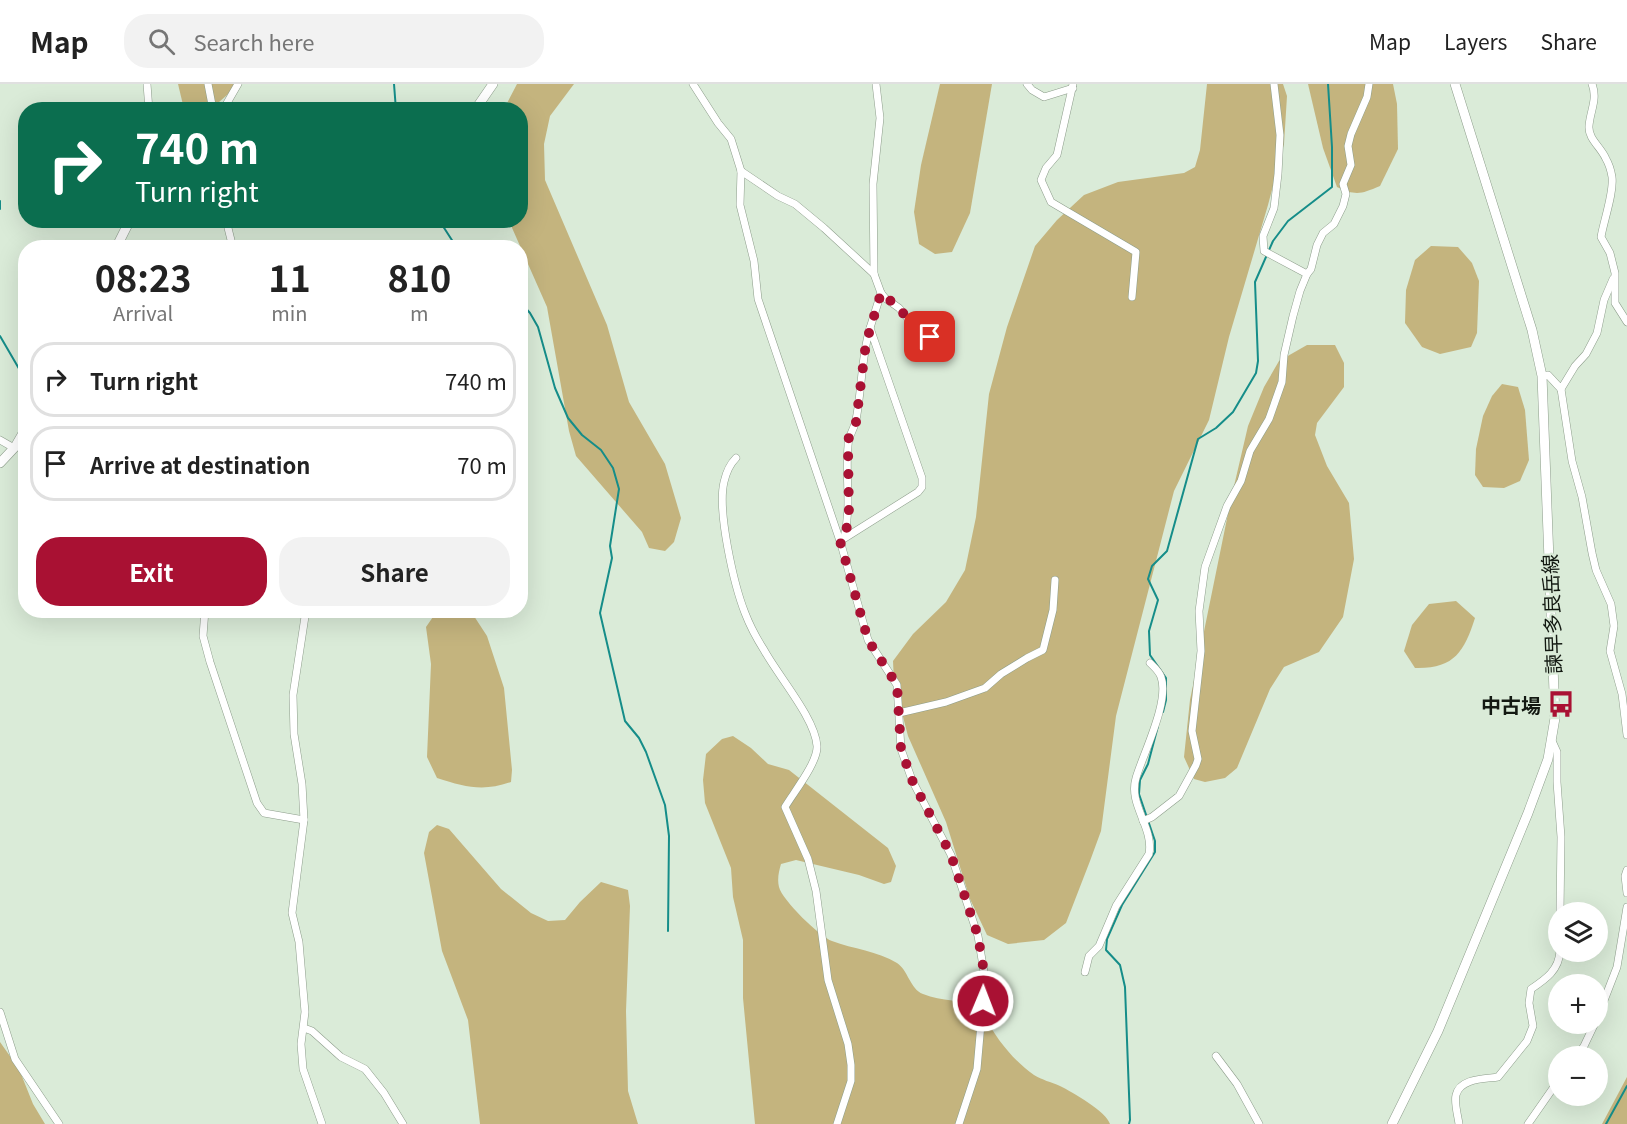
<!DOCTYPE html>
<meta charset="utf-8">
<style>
:root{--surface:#fff;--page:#f2f2f2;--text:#222;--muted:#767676;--line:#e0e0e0;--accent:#a91133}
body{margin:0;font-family:Georgia,"Noto Sans JP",serif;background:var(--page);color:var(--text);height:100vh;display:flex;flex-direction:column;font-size:22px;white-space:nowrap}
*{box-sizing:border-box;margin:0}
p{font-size:20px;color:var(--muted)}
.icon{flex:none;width:33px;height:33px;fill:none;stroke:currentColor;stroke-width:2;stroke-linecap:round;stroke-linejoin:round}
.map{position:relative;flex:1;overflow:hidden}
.side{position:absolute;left:18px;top:156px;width:510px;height:378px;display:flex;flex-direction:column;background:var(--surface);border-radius:24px;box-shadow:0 6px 24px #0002}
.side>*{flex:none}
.guide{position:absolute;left:18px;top:18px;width:510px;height:126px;border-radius:24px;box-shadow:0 6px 24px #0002;background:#0b6e4f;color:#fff;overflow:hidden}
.controls{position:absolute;left:1548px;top:818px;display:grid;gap:12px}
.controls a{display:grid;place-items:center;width:60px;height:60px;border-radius:50%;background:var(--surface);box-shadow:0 6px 24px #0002;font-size:30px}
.pin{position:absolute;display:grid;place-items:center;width:51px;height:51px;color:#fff;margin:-26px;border-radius:12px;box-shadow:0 3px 9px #0006}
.me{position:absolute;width:66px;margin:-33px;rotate:1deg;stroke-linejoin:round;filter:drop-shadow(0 0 4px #0008)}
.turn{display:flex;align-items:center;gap:21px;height:126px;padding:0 18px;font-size:27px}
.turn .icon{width:78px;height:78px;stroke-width:2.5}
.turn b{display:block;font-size:42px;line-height:51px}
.eta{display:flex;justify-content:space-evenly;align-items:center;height:102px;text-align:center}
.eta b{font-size:36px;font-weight:700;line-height:42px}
.action{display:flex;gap:12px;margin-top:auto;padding:12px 18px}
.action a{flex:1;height:69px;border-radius:24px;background:var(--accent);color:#fff;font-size:24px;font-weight:700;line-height:69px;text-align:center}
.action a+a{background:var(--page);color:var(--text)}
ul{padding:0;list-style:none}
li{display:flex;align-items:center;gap:18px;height:75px;margin:0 12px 9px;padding:0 6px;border:3px solid var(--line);border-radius:24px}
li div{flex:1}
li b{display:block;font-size:22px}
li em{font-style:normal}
header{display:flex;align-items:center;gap:36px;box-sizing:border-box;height:84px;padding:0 30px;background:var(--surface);border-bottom:2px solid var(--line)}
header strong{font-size:28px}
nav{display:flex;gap:33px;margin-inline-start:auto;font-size:21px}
.search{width:420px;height:54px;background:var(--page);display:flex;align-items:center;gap:15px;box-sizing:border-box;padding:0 21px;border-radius:24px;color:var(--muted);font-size:22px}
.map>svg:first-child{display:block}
.green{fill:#c4b47e}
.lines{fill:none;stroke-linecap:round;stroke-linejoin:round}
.stream{stroke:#158d89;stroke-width:2}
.street-casing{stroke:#8d9d8b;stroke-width:8}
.secondary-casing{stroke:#8d9d8b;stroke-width:10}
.street{stroke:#fff;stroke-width:7}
.secondary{stroke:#fff;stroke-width:9}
.route{stroke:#a91133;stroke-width:10;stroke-dasharray:0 18}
.labels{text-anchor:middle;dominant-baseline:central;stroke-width:4.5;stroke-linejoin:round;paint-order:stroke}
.street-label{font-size:20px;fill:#131912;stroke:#daebd8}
.poi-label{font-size:20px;font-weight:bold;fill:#131912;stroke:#daebd8;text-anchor:end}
</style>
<header>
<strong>Map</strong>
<div class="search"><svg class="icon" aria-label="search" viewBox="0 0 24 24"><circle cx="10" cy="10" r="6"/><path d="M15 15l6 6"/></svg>Search here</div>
<nav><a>Map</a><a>Layers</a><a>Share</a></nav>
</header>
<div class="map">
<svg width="1627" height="1040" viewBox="0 0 1627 1040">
<rect width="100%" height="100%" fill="#daebd8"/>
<g class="green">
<path d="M178 0H236L227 11 210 26 184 25Z"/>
<path d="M517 0H574L550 32 544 60 545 96 607 241 629 318 665 380 681 434 674 458 665 467 649 464 642 448 576 372 569 347 547 223 509 137 520 136V26L504 25Z"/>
<path d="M940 0H992L970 129 952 168 935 170 919 160 914 128 921 81Z"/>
<path d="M1207 0H1283L1287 12 1284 60 1268 121 1229 253 1209 336 1174 407 1116 632 1101 747 1090 777 1066 839 1044 856 1008 860 987 851 970 815 946 738 908 652 894 598 893 577 913 550 946 518 965 486 976 433 989 310 1007 243 1035 162 1057 136 1084 111 1118 98 1184 89 1195 83 1200 66Z"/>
<path d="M1308 0H1393L1397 20 1398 65 1380 102C1361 110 1356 112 1337 103L1323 64Z"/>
<path d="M1431 162 1458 163 1472 179 1479 197 1477 249 1471 263 1440 270 1422 263 1405 239 1406 206 1415 176Z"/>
<path d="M1307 261H1335L1344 279V303L1317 339 1315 351 1327 382 1349 419 1354 475 1343 533 1319 568 1284 583 1270 605 1237 684 1225 694 1205 698 1194 695 1184 673 1190 616 1231 415 1248 342 1264 303 1279 277Z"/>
<path d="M1502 300 1518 303 1525 326 1529 376 1520 397 1504 404 1483 403 1475 391 1476 365 1483 332 1492 312Z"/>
<path d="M1456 517 1475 534C1464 568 1454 585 1415 584L1404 567 1412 541 1429 520Z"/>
<path d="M442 526 466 527 472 529 487 552 504 604 512 686 511 698C483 708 465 703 437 694L427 673 431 580 426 543 435 530Z"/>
<path d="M733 652 751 664 768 680 789 686 888 764 896 782 891 798 884 800 859 791 796 776 781 780C779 787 777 795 779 803 782 816 820 853 832 857 853 865 878 867 897 879 908 886 910 905 923 910 942 918 962 915 980 923 992 949 1010 974 1034 991 1042 996 1051 998 1060 1002 1072 1008 1107 1028 1110 1040H755L743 914V856L733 813 731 784 705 719 703 696 706 670 722 655Z"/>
<path d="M437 741 449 745 501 805 531 829 548 837 565 836 580 818 601 798 628 806 630 822 626 927 628 1007 638 1040H480L468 936 442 867 424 769 429 748Z"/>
<path d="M0 958 19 985 33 1020 45 1040H0Z"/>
<path d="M1627 993V1040H1602Z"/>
</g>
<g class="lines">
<g class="stream">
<path d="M394 0 396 26"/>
<path d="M0 117V125"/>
<path d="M439 136 457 164"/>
<path d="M520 218 530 229 538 243 555 304 568 334 582 351 601 366 613 384 619 405 610 462 612 474 600 529 625 637 639 654 646 668 665 721 669 752 668 847"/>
<path d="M0 252 25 295"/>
<path d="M1163 628 1166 616V594L1150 571 1149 547 1158 516 1148 495 1152 482 1167 467 1198 355 1216 344 1233 328 1256 289 1258 277 1255 198 1273 157 1288 137 1332 103V63L1328 0"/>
<path d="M1129 1040 1130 1036 1125 903 1120 881 1106 866 1107 855 1122 821 1155 768V757L1139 710 1140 696 1148 680 1158 642"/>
<path d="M1606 1040 1627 1002"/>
</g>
<defs>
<g id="street">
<path d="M147 0 149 26"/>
<path d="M208 0 213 26"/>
<path d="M693 0 718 39 731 55 741 87 740 121 754 177 758 215 841 460 868 556 897 601 901 665 912 696 951 771 978 852 985 894 977 985 959 1040"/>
<path d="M876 0 880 34 873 100 874 190 881 209 885 214 899 224 911 238 930 253"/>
<path d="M1027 0 1032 6 1044 13 1073 4"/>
<path d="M1073 0 1057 71 1046 84 1041 96 1051 118 1136 168 1132 213"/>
<path d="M1274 0 1280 51 1278 90 1274 124 1263 152 1264 167 1307 190"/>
<path d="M1592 0C1598 15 1590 27 1589 42 1588 55 1601 63 1606 75 1609 80 1611 87 1612 93 1614 108 1604 136 1601 153L1610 169 1615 189V219L1627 238"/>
<path d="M223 26 238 0"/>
<path d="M741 87 778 112 795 120 824 144 874 190"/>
<path d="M226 136 233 164"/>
<path d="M870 244 881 209"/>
<path d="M1542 292 1548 291 1561 305 1575 282 1586 270 1597 249 1604 216 1613 195"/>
<path d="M1561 305 1572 377 1582 413 1592 469 1596 486 1611 520 1614 542 1610 567 1622 610 1627 651"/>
<path d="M0 356 14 364"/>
<path d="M736 374C729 381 726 389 724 398 717 427 734 501 745 529 750 542 757 555 764 566 778 592 815 634 817 662 818 678 794 708 785 723L808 775 816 807 828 896 848 960 851 981V997L837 1040"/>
<path d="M840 457 918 408 922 403V394L870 244C861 274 862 305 856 336 854 346 848 352 848 362 845 394 852 421 844 454"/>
<path d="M205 526 203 552 210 578 257 719 264 729 304 736"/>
<path d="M306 526 293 611 294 650 302 700 304 736 292 829 299 858 305 928 301 960 303 985 322 1040"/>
<path d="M899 629 946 618 985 604 1001 590 1027 574 1043 566 1053 526 1055 496"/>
<path d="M1552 657 1557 668V698L1561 753 1560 828"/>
<path d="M1143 737 1152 733 1179 712 1196 681 1198 675 1192 647 1201 567 1199 527 1205 483 1227 422 1241 397 1250 367 1269 335 1282 298 1284 271 1293 232 1300 207 1307 190 1311 185 1317 161 1323 149 1334 140 1343 122 1346 110 1343 100 1351 81 1348 62 1351 50 1367 13 1369 0"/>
<path d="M1627 786 1625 792 1627 809"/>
<path d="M1085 888 1089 872 1099 862 1116 822 1149 770C1154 743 1128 721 1136 694 1143 670 1170 617 1161 593 1159 587 1154 583 1150 579"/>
<path d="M0 928 15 975 59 1040"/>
<path d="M1598 932 1617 883 1627 823"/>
<path d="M304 944 312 947 341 973 365 985 384 1009 403 1040"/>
<path d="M1216 972 1237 1000 1259 1040"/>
<path d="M1577 972 1584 962 1595 939"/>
<path d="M1459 1040C1458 1032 1454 1019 1456 1011 1460 994 1485 995 1498 993L1527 957 1533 942 1529 919 1531 905C1546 895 1559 886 1560 867"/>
<path d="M1528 1040 1558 997"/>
</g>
<g id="secondary">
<path d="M475 26 493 0"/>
<path d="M116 164 130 136"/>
<path d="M0 379 15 363 26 344"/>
<path d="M1392 1040 1438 947 1528 729 1548 675 1555 634 1542 292 1532 246 1455 0"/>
</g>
</defs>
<use href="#street" class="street-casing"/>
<use href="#secondary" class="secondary-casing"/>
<use href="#street" class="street"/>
<use href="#secondary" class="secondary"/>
</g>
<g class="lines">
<path class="route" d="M930 253 910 238 899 224 881 209 866 259 856 338 849 351 848 363 849 435 844 454 840 457 868 556 897 601 901 665 912 696 951 771 978 852 985 894 983 917"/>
</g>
<defs>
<symbol id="bus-bare" viewBox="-9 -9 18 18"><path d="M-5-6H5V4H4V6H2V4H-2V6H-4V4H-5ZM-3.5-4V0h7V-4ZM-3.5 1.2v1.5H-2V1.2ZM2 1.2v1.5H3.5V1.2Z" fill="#a91133" stroke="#daebd8" stroke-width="2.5" paint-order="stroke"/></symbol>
</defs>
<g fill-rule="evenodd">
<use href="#bus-bare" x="1542" y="601" width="38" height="38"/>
</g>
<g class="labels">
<g class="street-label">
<text transform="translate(1551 530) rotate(-92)">諫早多良岳線</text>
</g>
<g class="poi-label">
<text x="1541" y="620">中古場</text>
</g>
</g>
</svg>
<div class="controls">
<a><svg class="icon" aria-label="layers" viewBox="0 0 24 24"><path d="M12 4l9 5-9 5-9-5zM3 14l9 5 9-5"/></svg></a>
<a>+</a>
<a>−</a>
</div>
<div class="pin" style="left:930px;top:253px;background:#d93025"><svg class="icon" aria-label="arrive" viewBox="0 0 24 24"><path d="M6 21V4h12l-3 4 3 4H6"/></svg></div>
<svg class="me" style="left:983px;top:917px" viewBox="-20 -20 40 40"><circle r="17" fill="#a91133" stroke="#fff" stroke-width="3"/><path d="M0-11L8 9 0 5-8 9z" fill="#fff"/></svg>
<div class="guide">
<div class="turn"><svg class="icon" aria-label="right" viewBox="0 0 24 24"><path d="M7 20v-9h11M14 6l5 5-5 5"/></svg><div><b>740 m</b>Turn right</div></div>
</div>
<section class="side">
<div class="eta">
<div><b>08:23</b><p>Arrival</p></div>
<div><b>11</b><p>min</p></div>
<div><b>810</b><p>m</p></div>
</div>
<ul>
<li><svg class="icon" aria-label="right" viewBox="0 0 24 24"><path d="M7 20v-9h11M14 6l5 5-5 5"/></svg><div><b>Turn right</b></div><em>740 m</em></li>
<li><svg class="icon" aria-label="arrive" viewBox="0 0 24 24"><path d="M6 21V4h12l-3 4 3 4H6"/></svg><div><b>Arrive at destination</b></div><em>70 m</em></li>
</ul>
<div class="action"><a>Exit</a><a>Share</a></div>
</section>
</div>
